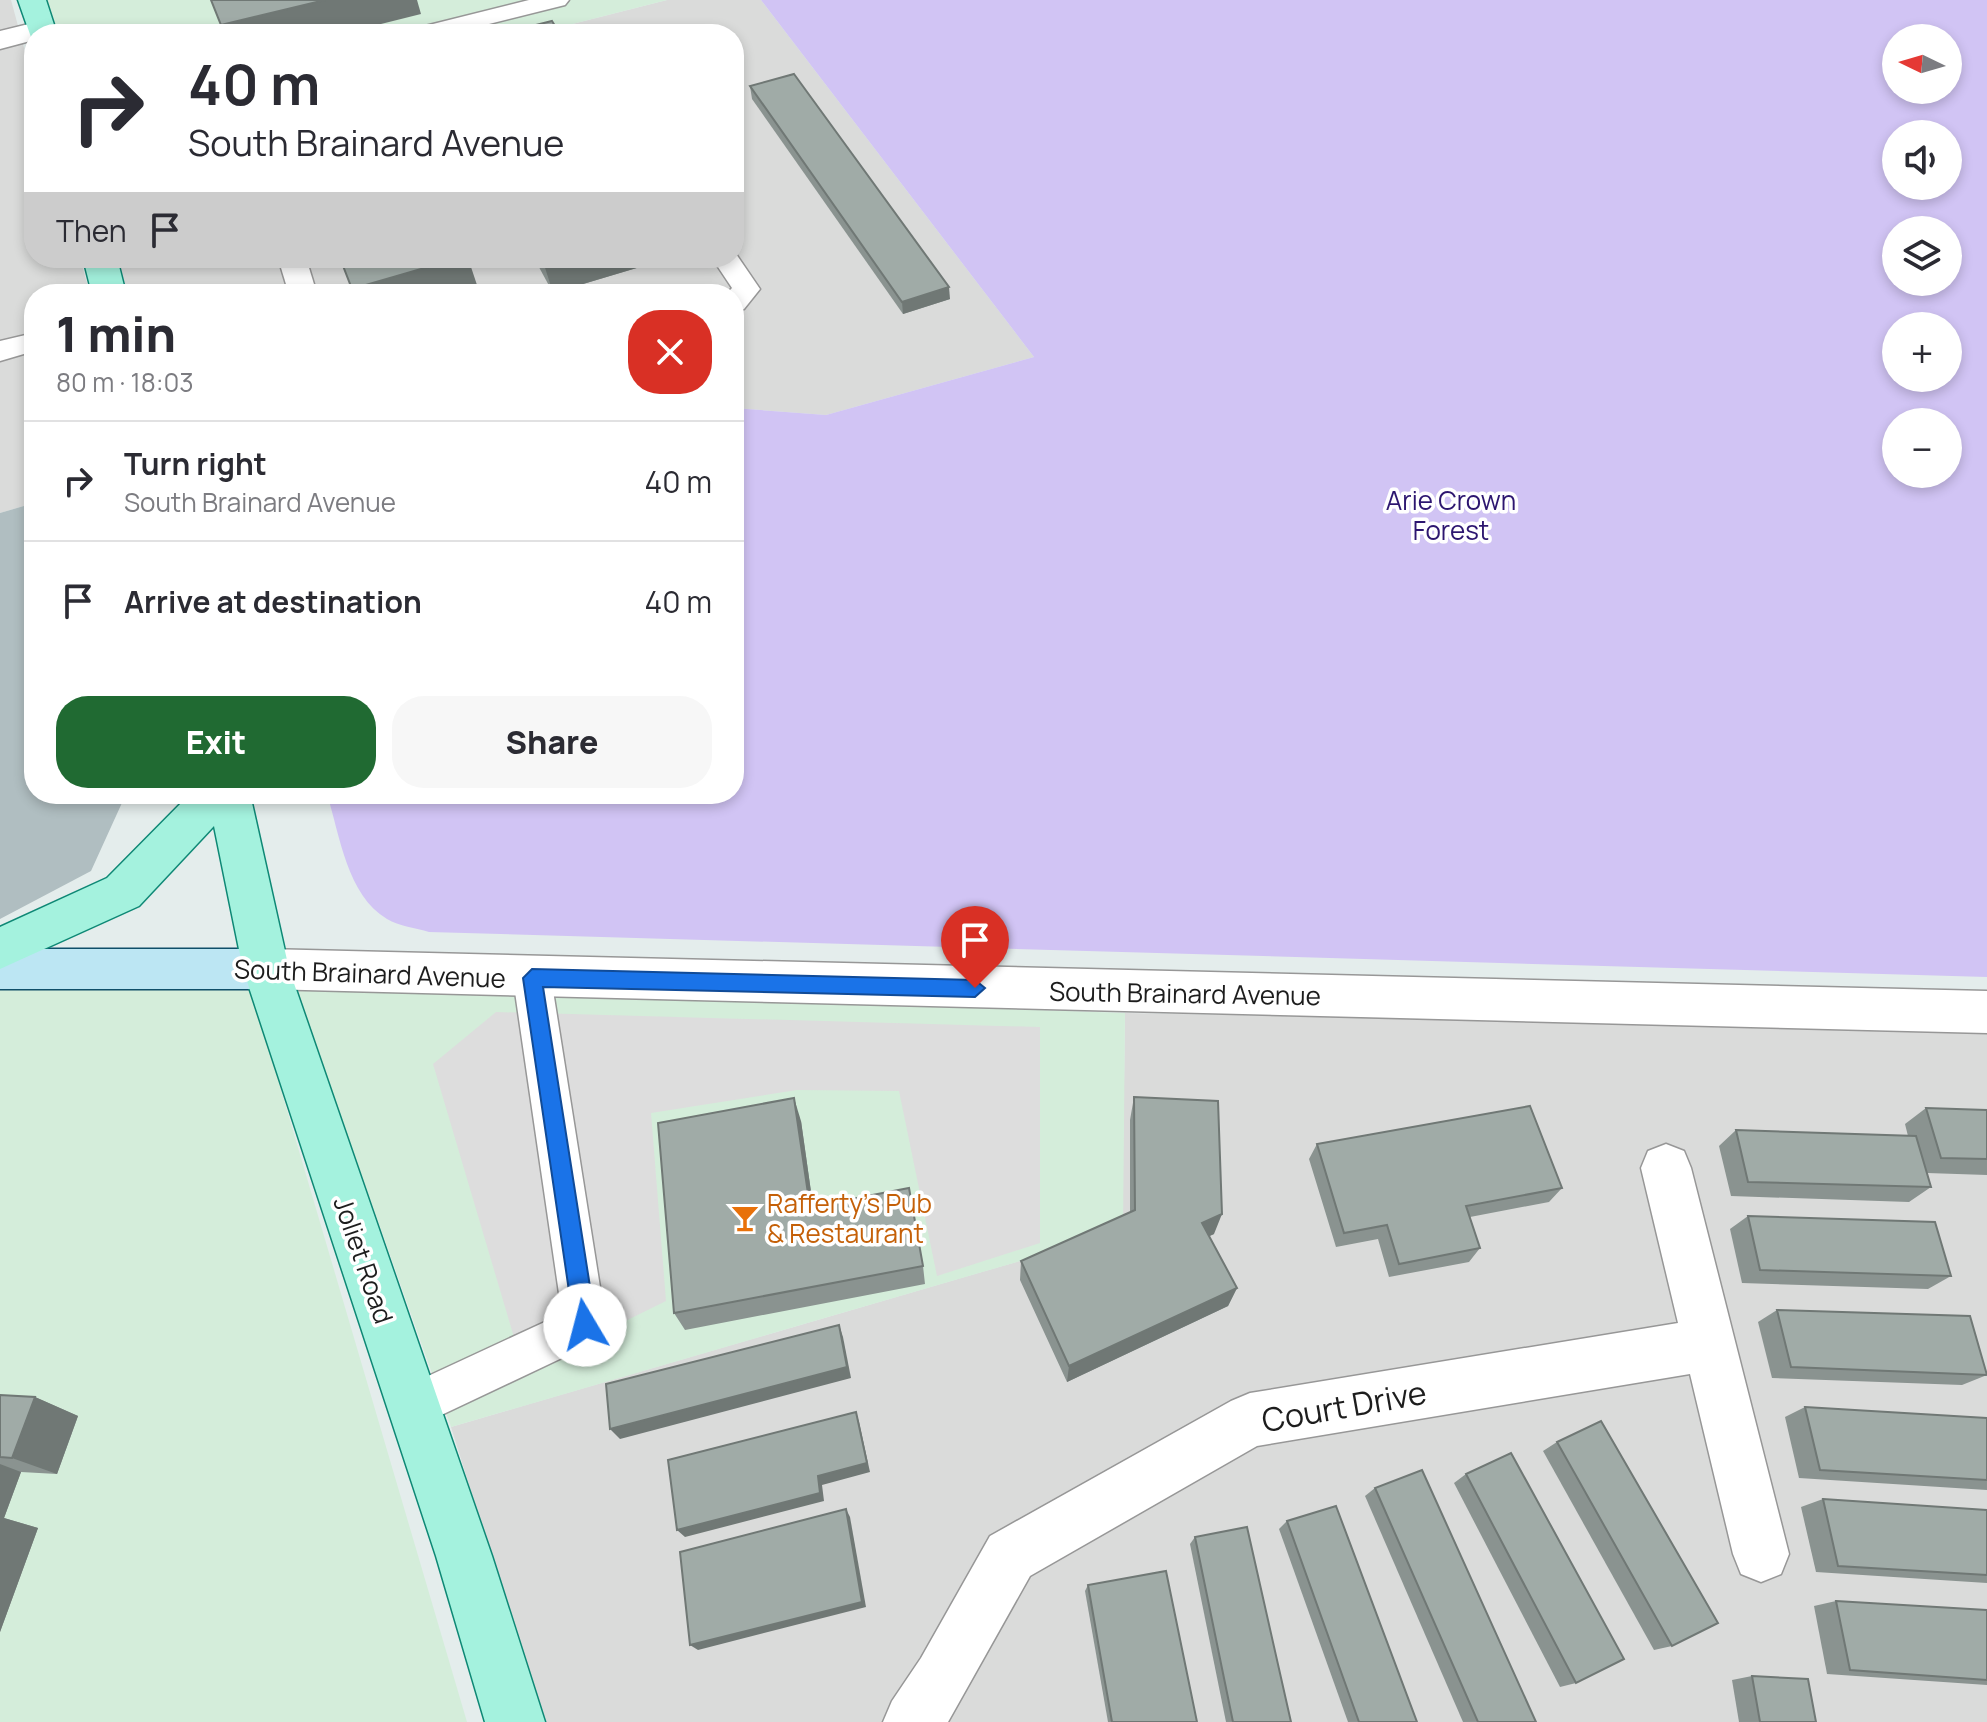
<!DOCTYPE html>
<meta charset="utf-8">
<style>
:root{--surface:#fff;--page:#f7f7f7;--text:#2b2b33;--muted:#7c7c81;--line:#e1e1e2;--accent:#206a32}
body{margin:0;font-family:Manrope,sans-serif;background:var(--page);color:var(--text);height:100vh;display:flex;flex-direction:column;font-size:30px;white-space:nowrap}
*{box-sizing:border-box;margin:0}
p{font-size:26px;color:var(--muted)}
.icon{flex:none;width:44px;height:44px;fill:none;stroke:currentColor;stroke-width:2;stroke-linecap:round;stroke-linejoin:round}
.map{position:relative;flex:1;overflow:hidden}
.side{position:absolute;left:24px;top:284px;width:720px;height:520px;display:flex;flex-direction:column;background:var(--surface);border-radius:32px;box-shadow:0 4px 12px #0003}
.side>*{flex:none}
.guide{position:absolute;left:24px;top:24px;width:720px;height:244px;border-radius:32px;box-shadow:0 4px 12px #0003;background:#fff;color:var(--text);overflow:hidden}
.needle{width:52px;rotate:275deg}
.fabs{position:absolute;left:1882px;top:24px;display:grid;gap:16px}
.fabs a{display:grid;place-items:center;width:80px;height:80px;border-radius:50%;background:var(--surface);box-shadow:0 4px 12px #0003;font-size:40px}
.pin{position:absolute;display:grid;place-items:center;width:68px;height:68px;color:#fff;margin:-82px -34px;border-radius:50% 50% 50% 0;rotate:-45deg;box-shadow:0 0 8px #0007}
.pin .icon{rotate:45deg}
.me{position:absolute;width:88px;margin:-44px;rotate:352deg;stroke-linejoin:round;filter:drop-shadow(0 0 6px #0008)}
.turn{display:flex;align-items:center;gap:28px;height:168px;padding:0 32px;font-size:36px}
.turn .icon{width:104px;height:104px;stroke-width:2.5}
.turn b{display:block;font-size:56px;line-height:68px}
.then{display:flex;align-items:center;height:76px;padding:0 32px;background:#0003;gap:16px;font-size:30px}
.round{display:grid;place-items:center;flex:none;width:84px;height:84px;border-radius:32px;background:var(--page)}
.head{display:flex;align-items:center;justify-content:space-between;height:136px;padding:0 32px}
h1{font-size:48px;font-weight:800;line-height:60px}
.cta{display:flex;gap:16px;margin-top:auto;padding:16px 32px}
.cta a{flex:1;height:92px;border-radius:32px;background:var(--accent);color:#fff;font-size:32px;font-weight:800;line-height:92px;text-align:center}
.cta a+a{background:var(--page);color:var(--text)}
ul{padding:0;list-style:none}
li{display:flex;align-items:center;gap:24px;height:120px;padding:0 32px;border-top:2px solid var(--line)}
li div{flex:1}
li b{display:block;font-size:30px}
li em{font-style:normal}
.map>svg:first-child{display:block}
.residential{fill:#dadbda}
.commercial{fill:#d4edda}
.construction{fill:#b0bec1}
.park{fill:#d1c4f4;fill-rule:evenodd}
.parking{fill:#ddd}
.lines{fill:none;stroke-linecap:round;stroke-linejoin:round}
.lane-casing{stroke:#979797;stroke-width:3}
.street-casing{stroke:#979797;stroke-width:3}
.secondary-casing{stroke:#0f4f69;stroke-width:3}
.primary-casing{stroke:#0e8875;stroke-width:3}
.lane{fill:#fff;fill-rule:evenodd}
.street{fill:#fff;fill-rule:evenodd}
.secondary{fill:#bce6f3;fill-rule:evenodd}
.primary{fill:#a4f2de;fill-rule:evenodd}
.wall{fill:#8a9390}
.shaded-wall{fill:#707875}
.building{fill:#a0aba7;stroke:#707875;stroke-width:2}
.route{fill:#1a73e8;stroke:#114b97;stroke-width:2}
.labels{text-anchor:middle;dominant-baseline:central;stroke-width:7;stroke-linejoin:round;paint-order:stroke}
.park-label{font-size:26px;fill:#2d1670;stroke:#fff}
.street-label{font-size:26px;fill:#1d1d1d;stroke:#fff}
.food-label{font-size:26px;fill:#c56008;stroke:#fff;text-anchor:start}
.near-street-label{font-size:32px;fill:#1d1d1d;stroke:#fff}
</style>
<div class="map">
<svg width="1987" height="1722" viewBox="0 0 1987 1722">
<rect width="100%" height="100%" fill="#e4edec"/>
<g class="residential">
<path d="M0 0H11L34 85V258H80L90 294H34V503L0 513Z"/>
<path d="M667 0H761L1034 357 826 415 734 408V294H127L118 258H734V34H533Z"/>
<path d="M1125 1013 1987 1029V1722H543L451 1427 1122 1231Z"/>
</g>
<g class="commercial">
<path d="M47 0H667L533 34H57Z"/>
<path d="M249 981 467 1722H0V985Z"/>
<path d="M294 984 1125 1013 1123 1231 451 1427Z"/>
</g>
<path class="construction" d="M34 503V794H126L91 871 0 919V513Z"/>
<path class="park" d="M761 0H1987V977L429 932C416 928 399 926 387 919 347 895 340 836 327 794H734V408L826 415 1034 357ZM1896 38H1948V90H1896ZM1896 134H1948V186H1896ZM1896 230H1948V282H1896ZM1896 326H1948V378H1896ZM1896 422H1948V474H1896Z"/>
<path class="parking" d="M496 1012 1040 1027V1243L937 1276 899 1091 797 1090 651 1113 666 1301 524 1371 433 1064Z"/>
<g class="lines">
<defs>
<g id="lane">
<path d="M529 0H569L565 5 449 34H409L413 29Z"/>
<path d="M734 251 760 289 744 309 734 312V294H726L732 288 712 258H734Z"/>
<path d="M278 258H306L317 294H289Z"/>
<path d="M34 333V351L0 361V341Z"/>
<path d="M532 961 545 966 551 978 606 1325 600 1340 414 1428 398 1422 392 1406 398 1390 562 1314 513 978 519 966Z"/>
</g>
<g id="street">
<path d="M41 21 51 24 55 30 53 34H34V40L0 49V31Z"/>
<path d="M266 949 1987 991V1033L266 989 250 983 243 969 250 955Z"/>
<path d="M1666 1144 1684 1151 1691 1168 1789 1554 1781 1574 1761 1582 1741 1574 1733 1554 1690 1374 1257 1446 1030 1576 948 1722H883L892 1701 921 1658 990 1536 1231 1401 1250 1393 1678 1323 1641 1168 1648 1151Z"/>
</g>
<path id="secondary" d="M0 949H266L282 955 289 969 282 983 266 989H0Z"/>
<g id="primary">
<path d="M18 0H46L57 34H34L32 40Z"/>
<path d="M83 258H117L126 294H92Z"/>
<path d="M190 794H250L289 969 492 1556 545 1722H485L436 1556 243 969 214 826 139 906 0 969V927L107 878Z"/>
</g>
</defs>
<use href="#lane" class="lane-casing"/>
<use href="#street" class="street-casing"/>
<use href="#secondary" class="secondary-casing"/>
<use href="#primary" class="primary-casing"/>
<use href="#lane" class="lane"/>
<use href="#street" class="street"/>
<use href="#secondary" class="secondary"/>
<use href="#primary" class="primary"/>
</g>
<g class="wall">
<path d="M750 86 950 299 903 314 752 99Z"/>
<path d="M534 258H670L553 293Z"/>
<path d="M1134 1097 1214 1234 1209 1236 1237 1288 1228 1306 1067 1382 1020 1280 1021 1261 1130 1212V1120Z"/>
<path d="M1926 1108 1987 1110V1175L1927 1173 1931 1187 1909 1202 1731 1196 1719 1146 1736 1130 1908 1136 1905 1124Z"/>
<path d="M801 1121 813 1206 923 1266 925 1284 685 1330 674 1313Z"/>
<path d="M1317 1144 1562 1188 1549 1202 1470 1217 1480 1248 1469 1262 1389 1277 1378 1239 1336 1247 1309 1159Z"/>
<path d="M1748 1216 1951 1276 1928 1289 1742 1283 1730 1229Z"/>
<path d="M1777 1310 1987 1375 1962 1385 1772 1378 1758 1322Z"/>
<path d="M0 1395 35 1397 78 1416 57 1474 21 1472 4 1518 38 1528 0 1632Z"/>
<path d="M1805 1407 1987 1418V1490L1799 1478 1785 1417Z"/>
<path d="M1557 1442 1672 1646 1654 1650 1543 1451Z"/>
<path d="M1466 1474 1576 1683 1560 1687 1454 1483Z"/>
<path d="M1375 1488 1536 1722H1463L1365 1496Z"/>
<path d="M1823 1499 1987 1510V1583L1816 1572 1801 1507Z"/>
<path d="M1287 1521 1417 1722H1348L1279 1529Z"/>
<path d="M1195 1537 1291 1722H1226L1190 1544Z"/>
<path d="M1088 1585 1197 1722H1108L1085 1591Z"/>
<path d="M1836 1601 1987 1610V1685L1827 1674 1814 1606Z"/>
<path d="M1752 1676 1816 1722H1739L1732 1680Z"/>
</g>
<g class="shaded-wall">
<path d="M325 0H417L421 14 341 34H225L221 25Z"/>
<path d="M459 258H468L480 294H354L352 289Z"/>
<path d="M542 258H670L553 293Z"/>
<path d="M949 287 950 299 903 314 902 302Z"/>
<path d="M794 1098 801 1121 816 1227 810 1207Z"/>
<path d="M1222 1214 1214 1234 1195 1243 1202 1223Z"/>
<path d="M1237 1288 1228 1306 1067 1382 1069 1366Z"/>
<path d="M839 1325 843 1337 851 1378 620 1439 610 1429Z"/>
<path d="M35 1397 78 1416 57 1474 12 1458Z"/>
<path d="M856 1412 859 1422 870 1472 822 1485 824 1501 685 1537 677 1530 818 1476Z"/>
<path d="M0 1464 21 1472 4 1518 38 1528 0 1632Z"/>
<path d="M846 1509 850 1517 866 1607 698 1650 690 1645Z"/>
</g>
<g class="building">
<path d="M211 0H325L221 25Z"/>
<path d="M552 21 560 34H500Z"/>
<path d="M794 74 949 287 902 302 750 86Z"/>
<path d="M340 258H459L352 289Z"/>
<path d="M1134 1097 1218 1101 1222 1214 1202 1223 1237 1288 1069 1366 1021 1261 1135 1210Z"/>
<path d="M794 1098 810 1207 909 1188 923 1266 674 1313 658 1123Z"/>
<path d="M1530 1106 1562 1188 1466 1206 1480 1248 1399 1264 1387 1225 1344 1233 1317 1144Z"/>
<path d="M1926 1108 1987 1110V1159L1941 1158Z"/>
<path d="M1736 1130 1916 1136 1931 1187 1748 1182Z"/>
<path d="M1748 1216 1935 1222 1951 1276 1760 1270Z"/>
<path d="M1777 1310 1970 1316 1987 1375 1791 1367Z"/>
<path d="M839 1325 847 1367 610 1429 606 1384Z"/>
<path d="M0 1395 35 1397 12 1458 0 1457Z"/>
<path d="M1805 1407 1987 1418V1480L1820 1470Z"/>
<path d="M856 1412 867 1463 818 1476 820 1493 677 1530 668 1460Z"/>
<path d="M1601 1421 1718 1623 1672 1646 1557 1442Z"/>
<path d="M1511 1453 1624 1659 1576 1683 1466 1474Z"/>
<path d="M1422 1470 1536 1722H1478L1375 1488Z"/>
<path d="M1823 1499 1987 1510V1575L1838 1566Z"/>
<path d="M1336 1506 1417 1722H1359L1287 1521Z"/>
<path d="M846 1509 862 1602 690 1645 680 1552Z"/>
<path d="M1247 1527 1291 1722H1233L1195 1537Z"/>
<path d="M1166 1571 1197 1722H1112L1088 1585Z"/>
<path d="M1836 1601 1987 1610V1680L1850 1670Z"/>
<path d="M1752 1676 1808 1679 1816 1722H1760Z"/>
</g>
<path class="route" d="M532 969 975 980 985 988 975 997 543 987 596 1325 592 1333 585 1336 577 1333 574 1325 523 978Z"/>
<defs>
<symbol id="bar-bare" viewBox="-9 -9 18 18"><path d="M-6-5H6L.8 .8V4.5H3.5V6h-7V4.5H-.8V.8Z" fill="#e8710a" stroke="#fff" stroke-width="2.5" paint-order="stroke"/></symbol>
</defs>
<g fill-rule="evenodd">
<use href="#bar-bare" x="725" y="1198" width="40" height="40"/>
</g>
<g class="labels">
<g class="park-label">
<text x="1451" y="500">Arie Crown<tspan x="1451" dy="30">Forest</tspan></text>
</g>
<g class="street-label">
<text transform="translate(370 973) rotate(2)">South Brainard Avenue</text>
<text transform="translate(1185 993) rotate(1)">South Brainard Avenue</text>
<text transform="translate(364 1260) rotate(71)">Joliet Road</text>
</g>
<g class="food-label">
<text x="767" y="1203">Rafferty's Pub<tspan x="767" dy="30">&amp; Restaurant</tspan></text>
</g>
<g class="near-street-label">
<text transform="translate(1344 1406) rotate(-10)">Court Drive</text>
</g>
</g>
</svg>
<div class="fabs">
<a><svg class="needle" viewBox="-14 -14 28 28"><path d="M0-13l5 13h-10z" fill="#e53935"/><path d="M0 13l5-13h-10z" fill="#7c7c81"/></svg></a>
<a><svg class="icon" aria-label="sound" viewBox="0 0 24 24"><path d="M4 9h4l5-4v14l-5-4H4zM17 9q2 3 0 6"/></svg></a>
<a><svg class="icon" aria-label="layers" viewBox="0 0 24 24"><path d="M12 4l9 5-9 5-9-5zM3 14l9 5 9-5"/></svg></a>
<a>+</a>
<a>−</a>
</div>
<div class="pin" style="left:975px;top:988px;background:#d93025"><svg class="icon" aria-label="arrive" viewBox="0 0 24 24"><path d="M6 21V4h12l-3 4 3 4H6"/></svg></div>
<svg class="me" style="left:585px;top:1325px" viewBox="-20 -20 40 40"><circle r="19" fill="#fff"/><path d="M0-13L10 11 0 6-10 11z" fill="#1a73e8"/></svg>
<div class="guide">
<div class="turn"><svg class="icon" aria-label="right" viewBox="0 0 24 24"><path d="M7 20v-9h11M14 6l5 5-5 5"/></svg><div><b>40 m</b>South Brainard Avenue</div></div>
<div class="then">Then<svg class="icon" aria-label="arrive" viewBox="0 0 24 24"><path d="M6 21V4h12l-3 4 3 4H6"/></svg></div>
</div>
<section class="side">
<div class="head"><div><h1>1 min</h1><p>80 m · 18:03</p></div><a class="round" style="background:#d93025;color:#fff"><svg class="icon" aria-label="close" viewBox="0 0 24 24"><path d="M6 6l12 12M18 6L6 18"/></svg></a></div>
<ul>
<li><svg class="icon" aria-label="right" viewBox="0 0 24 24"><path d="M7 20v-9h11M14 6l5 5-5 5"/></svg><div><b>Turn right</b><p>South Brainard Avenue</p></div><em>40 m</em></li>
<li><svg class="icon" aria-label="arrive" viewBox="0 0 24 24"><path d="M6 21V4h12l-3 4 3 4H6"/></svg><div><b>Arrive at destination</b></div><em>40 m</em></li>
</ul>
<div class="cta"><a>Exit</a><a>Share</a></div>
</section>
</div>
